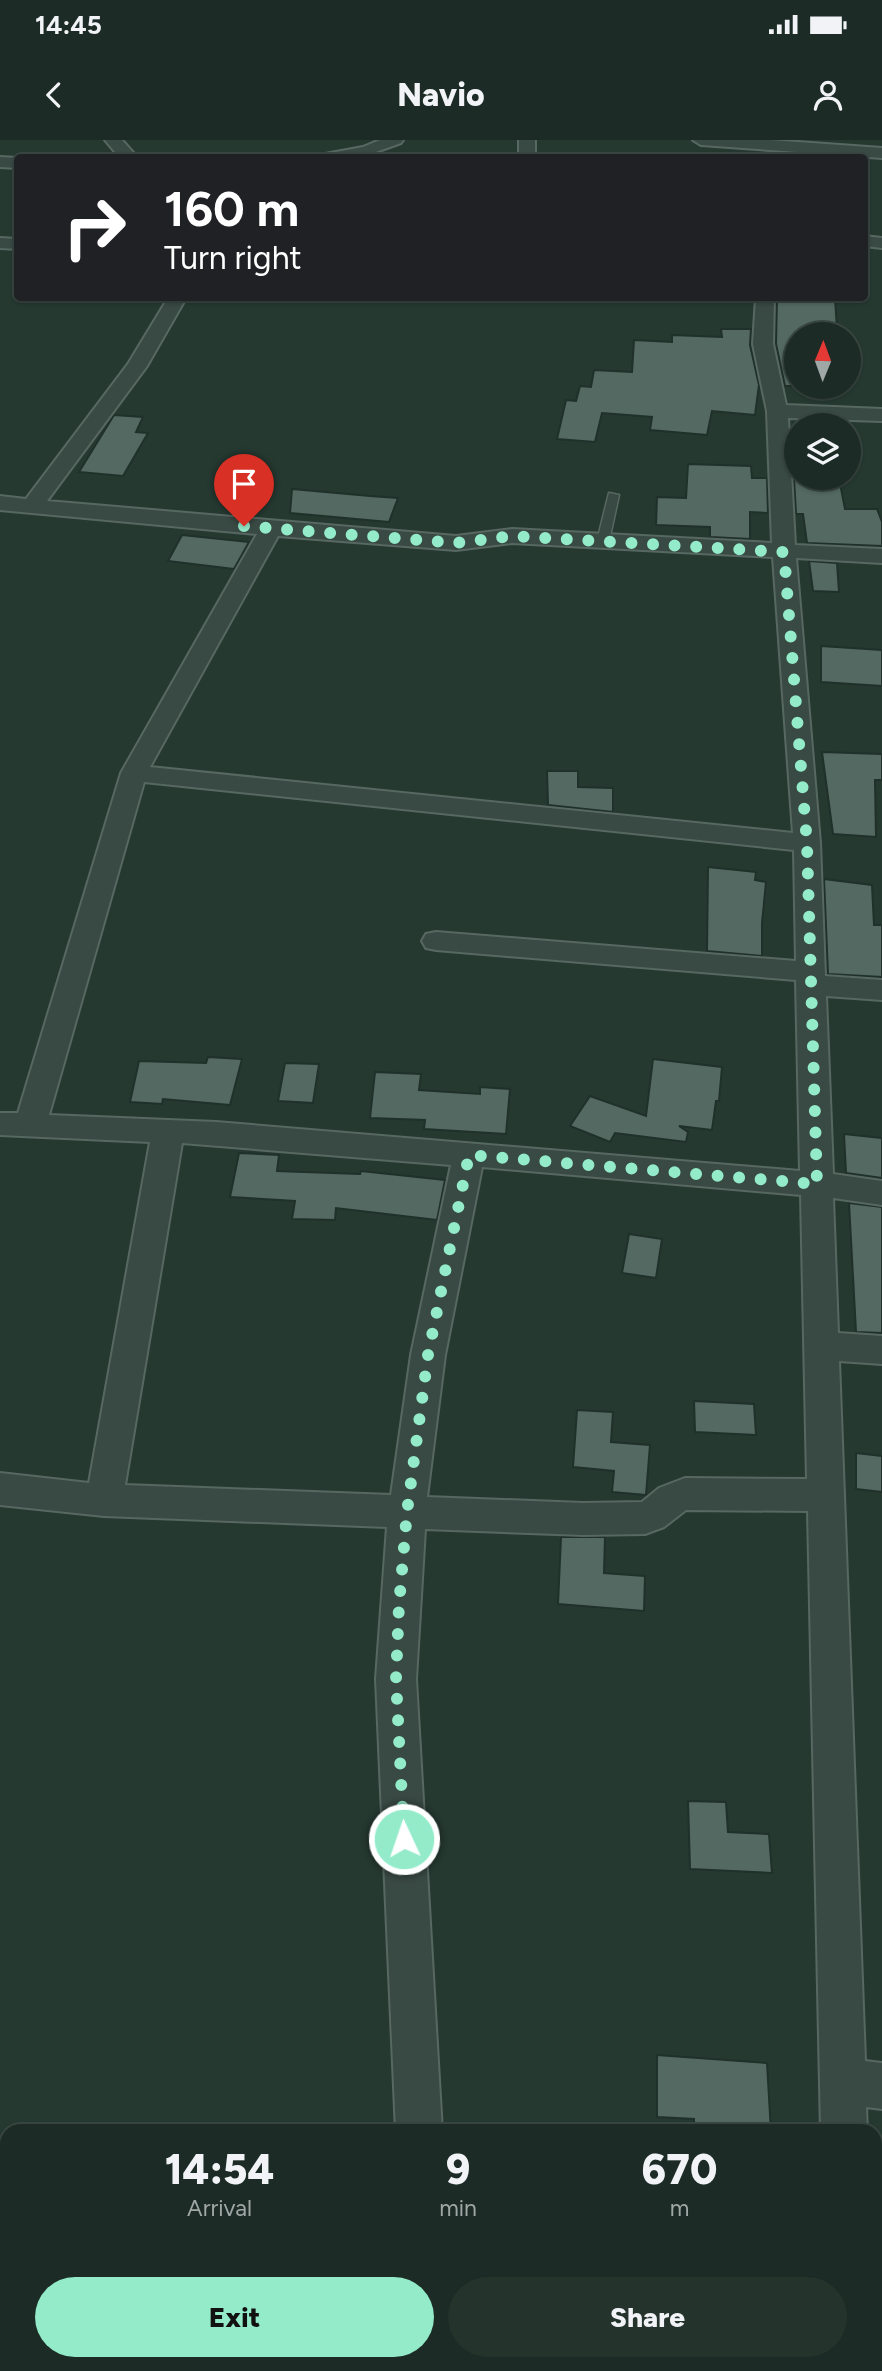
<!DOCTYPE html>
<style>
:root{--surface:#1c2b25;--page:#25332d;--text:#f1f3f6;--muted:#a0a7a7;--line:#3a4742;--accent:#93ebca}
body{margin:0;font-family:Figtree,sans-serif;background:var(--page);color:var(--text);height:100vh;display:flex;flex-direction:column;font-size:26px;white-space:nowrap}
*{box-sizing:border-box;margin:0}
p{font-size:23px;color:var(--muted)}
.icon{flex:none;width:38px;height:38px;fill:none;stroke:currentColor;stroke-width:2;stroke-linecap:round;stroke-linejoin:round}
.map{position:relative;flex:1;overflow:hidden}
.panel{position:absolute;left:0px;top:1984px;width:882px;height:247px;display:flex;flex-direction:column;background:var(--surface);border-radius:21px 21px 0 0;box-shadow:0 2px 5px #0004,0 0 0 2px var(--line)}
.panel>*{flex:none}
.hud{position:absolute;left:14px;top:14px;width:854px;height:147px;border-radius:7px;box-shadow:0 2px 5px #0004,0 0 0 2px var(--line);background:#202124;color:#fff;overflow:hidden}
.needle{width:46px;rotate:1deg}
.controls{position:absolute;left:784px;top:182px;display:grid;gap:14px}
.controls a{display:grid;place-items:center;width:77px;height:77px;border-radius:50%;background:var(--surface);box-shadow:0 2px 5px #0004,0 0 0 2px var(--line);font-size:35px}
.pin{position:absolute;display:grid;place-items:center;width:60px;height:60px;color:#fff;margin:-72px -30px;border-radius:50% 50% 50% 0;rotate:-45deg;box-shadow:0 0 7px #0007}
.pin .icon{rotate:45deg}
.me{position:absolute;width:77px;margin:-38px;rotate:357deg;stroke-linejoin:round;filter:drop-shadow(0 0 5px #0008)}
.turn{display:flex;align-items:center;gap:24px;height:147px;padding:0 35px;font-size:32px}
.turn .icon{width:91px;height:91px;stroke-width:2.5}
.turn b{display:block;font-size:49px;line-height:60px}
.eta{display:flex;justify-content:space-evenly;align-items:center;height:119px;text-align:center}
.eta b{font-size:42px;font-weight:800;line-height:49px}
.button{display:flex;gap:14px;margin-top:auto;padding:14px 35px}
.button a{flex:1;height:80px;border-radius:42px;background:var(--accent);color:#111;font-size:28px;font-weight:800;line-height:80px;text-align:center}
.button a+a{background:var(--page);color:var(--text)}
.status{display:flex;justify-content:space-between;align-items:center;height:49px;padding:0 35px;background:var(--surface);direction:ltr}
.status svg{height:19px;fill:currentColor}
header{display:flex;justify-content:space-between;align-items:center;height:91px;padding:0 35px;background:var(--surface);font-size:32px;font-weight:800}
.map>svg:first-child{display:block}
.building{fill:#536961;stroke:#20302a;stroke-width:2}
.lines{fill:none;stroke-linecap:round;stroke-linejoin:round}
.service-casing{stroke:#576761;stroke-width:3}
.minor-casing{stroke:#576761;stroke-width:4}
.service{fill:#394943;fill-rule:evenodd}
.minor{fill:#394943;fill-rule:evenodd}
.route{stroke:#93ebca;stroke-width:12;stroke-dasharray:0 21.6}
</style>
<div class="status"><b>14:45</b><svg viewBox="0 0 49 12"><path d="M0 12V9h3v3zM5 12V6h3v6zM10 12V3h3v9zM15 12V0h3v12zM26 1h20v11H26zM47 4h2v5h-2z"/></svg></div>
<header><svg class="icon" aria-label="back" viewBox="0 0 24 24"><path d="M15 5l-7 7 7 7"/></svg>Navio<svg class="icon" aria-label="person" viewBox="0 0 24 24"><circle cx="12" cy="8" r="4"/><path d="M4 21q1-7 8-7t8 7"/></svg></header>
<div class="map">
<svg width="882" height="2231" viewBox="0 0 882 2231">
<rect width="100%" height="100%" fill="#253931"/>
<g class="building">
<path d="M777 158H835L837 189 831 188 832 194H796V246H785L776 204Z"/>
<path d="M721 189H751L750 205 759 245 755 275 712 271 707 295 650 290 652 277 602 273 595 302 557 299 566 260 576 261 580 246 591 247 594 230 632 232 634 200 672 202V195L722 197Z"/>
<path d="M114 275 143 277 136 292 148 293 123 336 79 332Z"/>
<path d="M688 324 751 326 752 338H767L768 373 750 372V399L710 397V387L656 385 657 357 686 358Z"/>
<path d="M794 338H839L845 369H877L882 382V406L807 403 803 374H796Z"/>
<path d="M292 349 370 356 398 358 389 382 290 373Z"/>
<path d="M182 395 249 402 234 429 168 421Z"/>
<path d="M809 421 837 423 839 452 813 451Z"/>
<path d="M821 506 882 510V546L821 542Z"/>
<path d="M822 612 882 614V640H875L876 697 833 694Z"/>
<path d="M547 631H578V647L613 648V672L548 665Z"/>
<path d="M708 727 756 732 755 740 766 742 762 783V816L707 811Z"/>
<path d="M824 739 872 745 874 785H882V837L828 834Z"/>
<path d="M208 917 242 919 230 965 163 959 162 964 130 962 139 921 206 923Z"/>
<path d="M653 919 722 927 719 961H716L712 990 679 986 688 992 686 1002 615 993 610 1002 570 986 590 956 646 976Z"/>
<path d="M285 923 319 924 313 963 278 961Z"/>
<path d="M375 932 421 934 419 950 480 954V947L510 949 506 994 424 989 425 980 370 978Z"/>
<path d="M844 994 882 998V1038L846 1033Z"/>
<path d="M239 1013 279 1015 277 1031 360 1034 361 1031 445 1040 437 1080 336 1068 335 1080 292 1079 295 1061 230 1057Z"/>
<path d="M849 1063 882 1067V1193L856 1192Z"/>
<path d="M629 1094 662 1099 656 1138 622 1133Z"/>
<path d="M694 1261 754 1264 756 1295 695 1292Z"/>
<path d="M577 1270 613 1272 611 1302 650 1305 646 1355 612 1352 614 1331 573 1327Z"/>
<path d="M856 1313 882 1316V1352L856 1349Z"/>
<path d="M561 1397H605L604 1433 645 1436 644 1471 558 1464Z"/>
<path d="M688 1661 726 1662 728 1692 769 1694 772 1733 690 1729Z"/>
<path d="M657 1915 767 1923 771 1992H694V1979L657 1977Z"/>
</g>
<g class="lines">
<defs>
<path id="service" d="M609 353 619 355 609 401 603 405 597 401Z"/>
<g id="minor">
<path d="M105 0H122L138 18H120Z"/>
<path d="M380 0H403L401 3 359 18H323L325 14 363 7Z"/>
<rect x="519" y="0" width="16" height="18"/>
<path d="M693 0H770L882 8V18L701 5Z"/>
<path d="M0 17 18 18V28L0 27Z"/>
<path d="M864 96 882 98V108L864 106Z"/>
<path d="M0 98 18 99V109L0 108Z"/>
<path d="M168 158H186L147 226 47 361 456 396 512 389 772 403 767 271 753 204 756 158H774L773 204 786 265 882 269V281L788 278 795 405 882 409V423L796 418 820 703 825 836 882 840V860L826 856 833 1034 882 1041V1065L833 1058 838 1193 882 1196V1224L839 1221 865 1921 882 1923V1969L866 1967 867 1992H821L808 1371 686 1370 664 1387 645 1394 583 1395 425 1389 416 1539 442 1992H396L376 1539 387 1387 104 1376 0 1365V1333L89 1343 150 1002 0 995V973H18L121 633 257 394 0 370V356L26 359 128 224ZM278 396 456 410 512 403 773 417 793 693 150 627ZM144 642 794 710 796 821 436 792 426 794 422 801 426 808 436 810 796 840 800 1031 216 982 49 975ZM182 1003 451 1025 411 1215 391 1355 125 1345ZM482 1027 801 1055 807 1339 685 1338 659 1348 642 1362 583 1363 427 1357 445 1215Z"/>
<path d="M875 2206 882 2219V2231H834V2224H875Z"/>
<rect x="402" y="2224" width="50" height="7"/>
</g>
</defs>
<use href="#service" class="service-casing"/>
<use href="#minor" class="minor-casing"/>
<use href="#service" class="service"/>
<use href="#minor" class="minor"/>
</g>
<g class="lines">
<path class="route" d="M244 386 456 403 512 396 784 412 807 704 817 1044 469 1015 428 1215 407 1372 399 1465 396 1539 404 1699"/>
</g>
</svg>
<div class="controls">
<a><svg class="needle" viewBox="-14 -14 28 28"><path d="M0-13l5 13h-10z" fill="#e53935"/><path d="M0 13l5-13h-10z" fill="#a0a7a7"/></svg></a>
<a><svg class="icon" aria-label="layers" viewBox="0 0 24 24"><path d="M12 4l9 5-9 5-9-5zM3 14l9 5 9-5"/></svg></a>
</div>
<div class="pin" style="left:244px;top:386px;background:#d93025"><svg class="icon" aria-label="arrive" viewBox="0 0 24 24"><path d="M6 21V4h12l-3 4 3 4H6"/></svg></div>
<svg class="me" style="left:404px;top:1699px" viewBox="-20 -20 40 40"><circle r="17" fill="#93ebca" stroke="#fff" stroke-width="3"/><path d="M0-11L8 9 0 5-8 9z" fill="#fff"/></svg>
<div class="hud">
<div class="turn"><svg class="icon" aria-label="right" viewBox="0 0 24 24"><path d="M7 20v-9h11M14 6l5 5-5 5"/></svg><div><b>160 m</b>Turn right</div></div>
</div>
<section class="panel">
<div class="eta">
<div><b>14:54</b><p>Arrival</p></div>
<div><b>9</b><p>min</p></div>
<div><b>670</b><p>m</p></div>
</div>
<div class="button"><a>Exit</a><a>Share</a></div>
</section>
</div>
